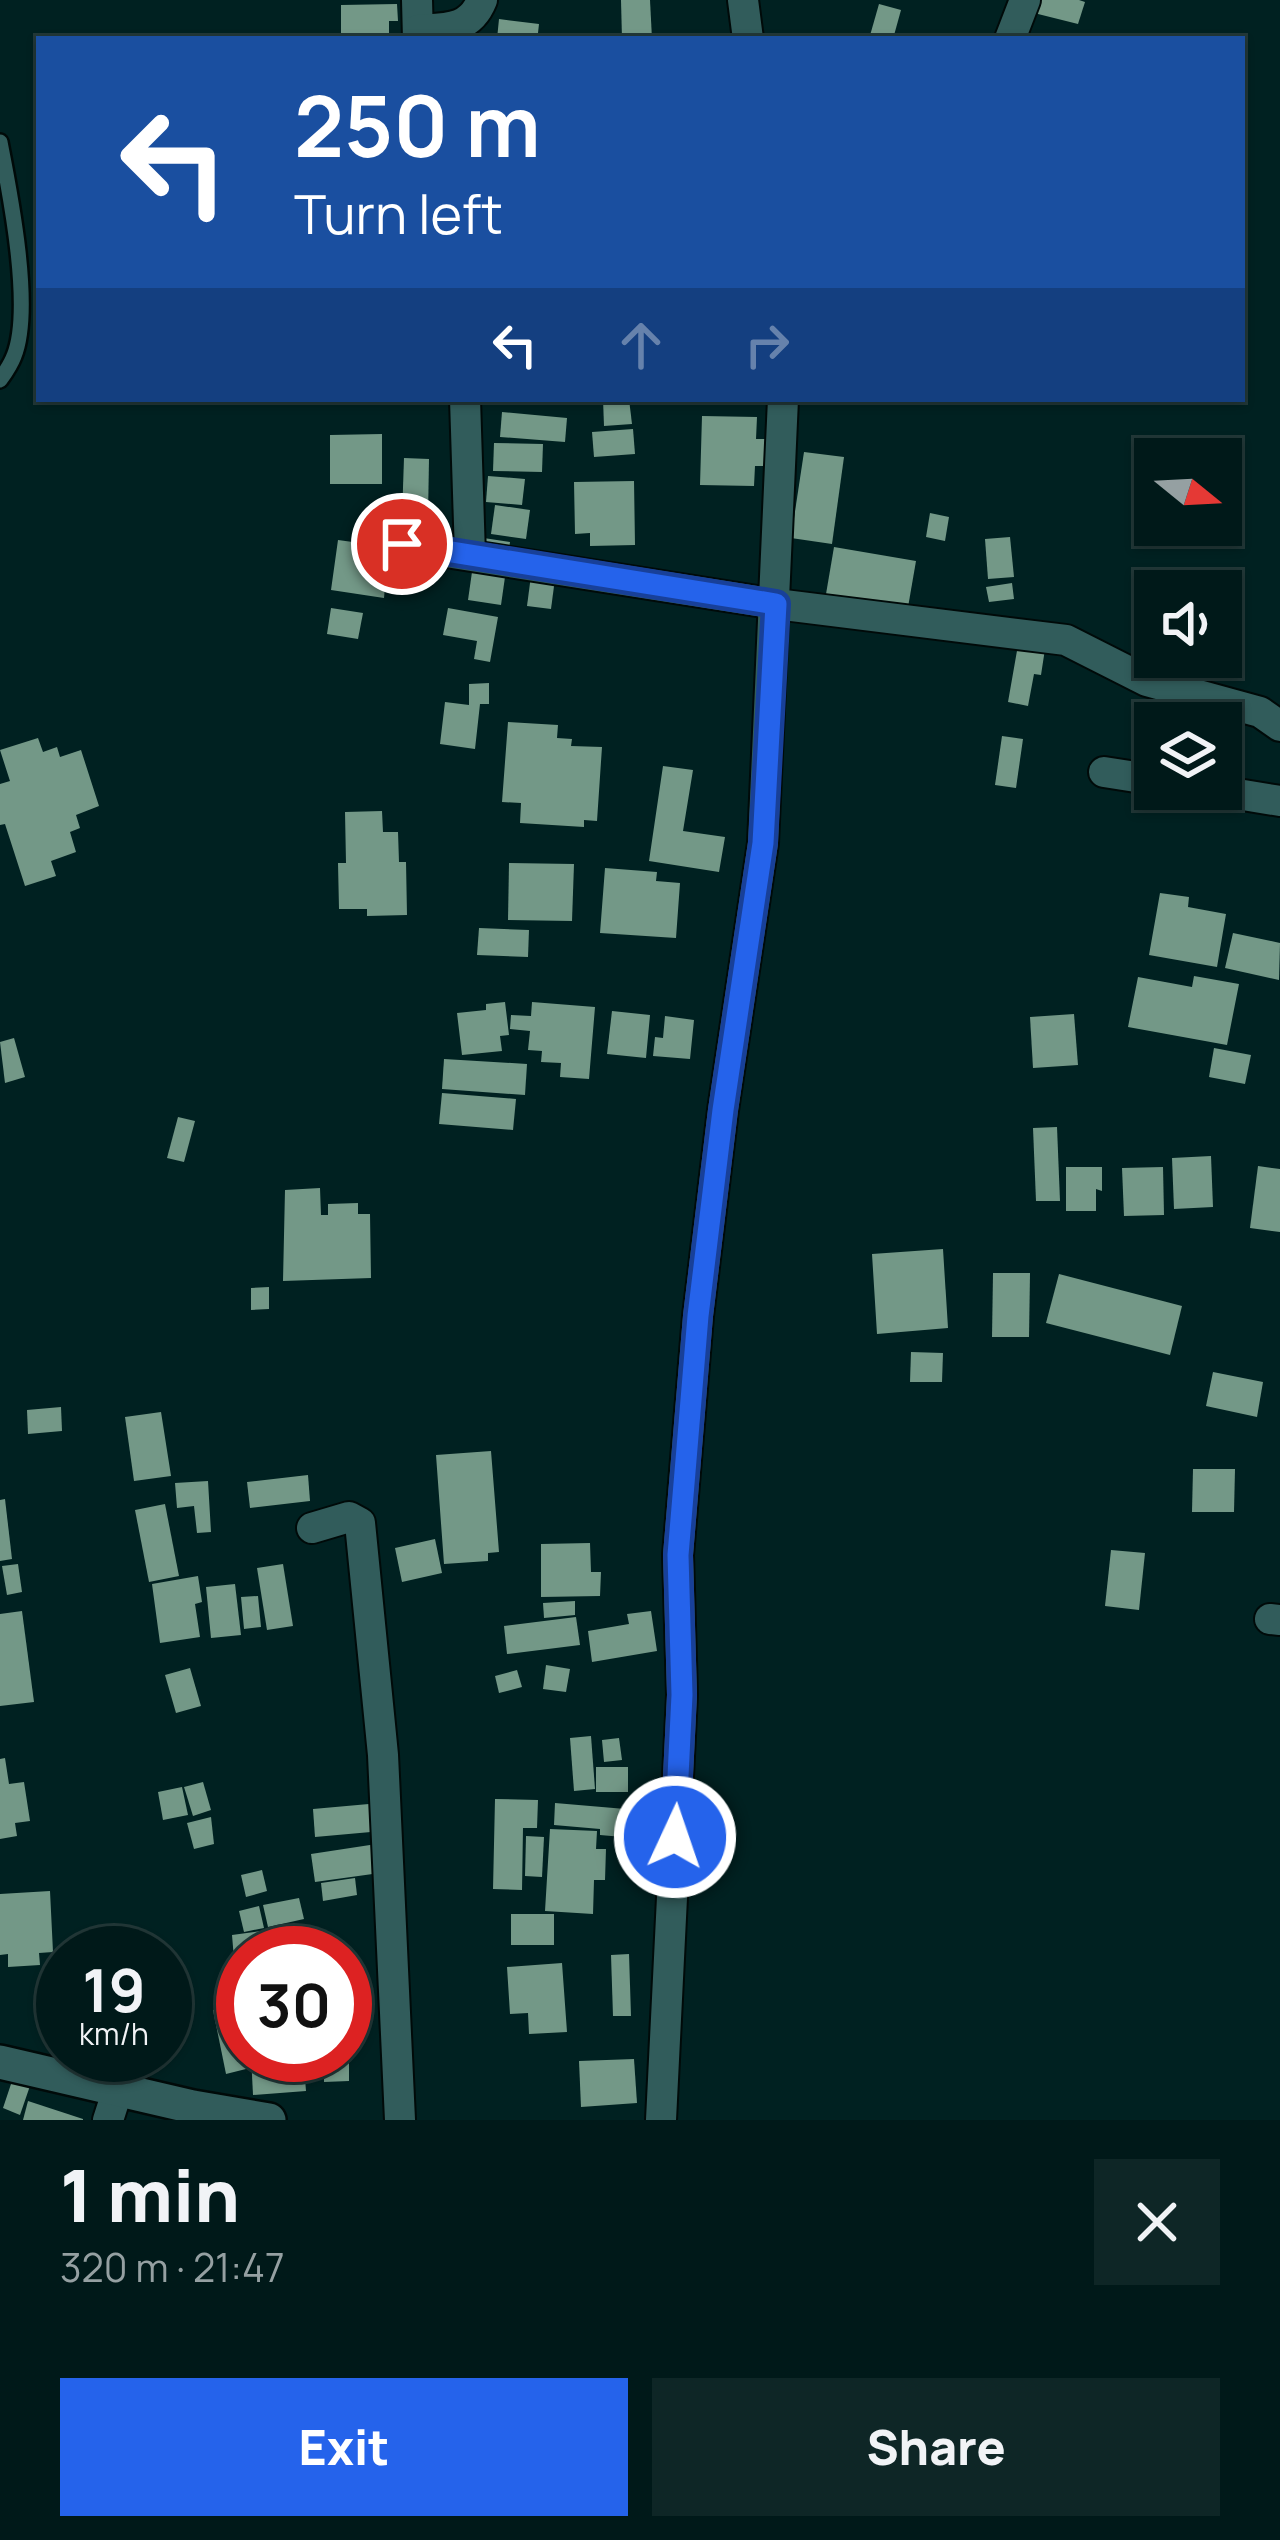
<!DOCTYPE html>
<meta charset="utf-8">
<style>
:root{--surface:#001919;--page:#0e2626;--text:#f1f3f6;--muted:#95a0a2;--line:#223838;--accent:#2563eb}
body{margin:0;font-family:Manrope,sans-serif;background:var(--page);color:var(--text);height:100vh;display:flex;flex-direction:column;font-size:45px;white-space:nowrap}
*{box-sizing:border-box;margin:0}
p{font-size:39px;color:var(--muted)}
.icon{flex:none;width:66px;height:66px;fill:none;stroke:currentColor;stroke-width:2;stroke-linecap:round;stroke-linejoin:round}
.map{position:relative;height:2120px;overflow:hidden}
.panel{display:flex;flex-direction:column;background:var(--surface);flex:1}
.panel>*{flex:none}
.guide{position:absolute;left:36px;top:36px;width:1209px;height:366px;border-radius:0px;box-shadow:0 3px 9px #0004,0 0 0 3px var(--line);background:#1a4fa0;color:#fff;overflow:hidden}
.needle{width:78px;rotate:108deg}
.fabs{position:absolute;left:1134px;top:438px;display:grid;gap:24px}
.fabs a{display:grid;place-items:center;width:108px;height:108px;border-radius:0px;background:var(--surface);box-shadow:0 3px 9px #0004,0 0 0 3px var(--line);font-size:60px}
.speed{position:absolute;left:36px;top:1926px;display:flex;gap:24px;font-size:60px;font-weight:700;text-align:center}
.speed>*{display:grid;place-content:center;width:156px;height:156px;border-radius:50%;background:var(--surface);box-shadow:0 3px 9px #0004,0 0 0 3px var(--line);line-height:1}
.speed small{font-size:30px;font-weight:400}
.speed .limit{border:18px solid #d22;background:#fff;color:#111}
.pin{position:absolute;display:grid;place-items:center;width:102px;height:102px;color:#fff;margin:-51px;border:6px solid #fff;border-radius:50%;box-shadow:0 3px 12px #0007}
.me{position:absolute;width:132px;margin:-66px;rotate:3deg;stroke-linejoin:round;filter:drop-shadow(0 0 9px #0008)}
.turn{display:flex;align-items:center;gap:42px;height:252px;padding:0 60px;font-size:54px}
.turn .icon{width:156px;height:156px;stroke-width:2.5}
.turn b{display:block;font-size:84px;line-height:102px}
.lanes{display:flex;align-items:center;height:114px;padding:0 60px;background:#0003;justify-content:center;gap:60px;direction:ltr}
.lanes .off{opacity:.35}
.round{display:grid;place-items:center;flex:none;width:126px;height:126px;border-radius:0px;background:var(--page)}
.head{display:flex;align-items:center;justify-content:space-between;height:204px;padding:0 60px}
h1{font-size:72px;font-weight:800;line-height:90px}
.button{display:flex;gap:24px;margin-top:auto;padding:24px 60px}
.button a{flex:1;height:138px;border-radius:0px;background:var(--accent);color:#fff;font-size:48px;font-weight:800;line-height:138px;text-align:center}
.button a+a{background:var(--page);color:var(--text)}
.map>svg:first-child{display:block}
.building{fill:#739887}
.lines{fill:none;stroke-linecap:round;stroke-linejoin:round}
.service-casing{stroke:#000a09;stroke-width:20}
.minor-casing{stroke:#000a09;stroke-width:34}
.tertiary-casing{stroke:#000a09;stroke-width:38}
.service{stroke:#315c5b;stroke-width:15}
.minor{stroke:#315c5b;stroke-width:30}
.tertiary{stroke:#315c5b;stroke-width:33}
.route-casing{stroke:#184099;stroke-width:30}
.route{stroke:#2563eb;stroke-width:21}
</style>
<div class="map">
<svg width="1280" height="2120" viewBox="0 0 1280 2120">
<rect width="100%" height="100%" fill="#002121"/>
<g class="building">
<path d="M621 0H650L652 39H622Z"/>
<path d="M1035 0H1079L1085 2 1078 24 1030 12Z"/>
<path d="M397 4 398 21H389V39H341V5Z"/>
<path d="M879 4 901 10 893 39H869Z"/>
<path d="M499 19 539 24 538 33 565 39H497Z"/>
<path d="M603 399H629L632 424 604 426Z"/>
<path d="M502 412 567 418 565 442 500 437Z"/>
<path d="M702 416 757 417 756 439H765L764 466H755L754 486 700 485Z"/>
<path d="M633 429 635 454 594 457 592 432Z"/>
<path d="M382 434V484H330V435Z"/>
<path d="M494 443 543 444 542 472 493 471Z"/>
<path d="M804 452 844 457 832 544 791 538Z"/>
<path d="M404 458 429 459 428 517H402Z"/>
<path d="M488 476 525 479 522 505 486 502Z"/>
<path d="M634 481 635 545 590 546V533L575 534 574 482Z"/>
<path d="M495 505 530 510 526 539 491 534Z"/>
<path d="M930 513 949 517 945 541 926 537Z"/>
<path d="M477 537 510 542 501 605 468 600Z"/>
<path d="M1010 537 1014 577 988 579 985 539Z"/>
<path d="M338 540 397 548 393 577 386 576 384 598 331 590Z"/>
<path d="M834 547 916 561 907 613 825 600Z"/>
<path d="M532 568 556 571 551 609 527 606Z"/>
<path d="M1012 583 1014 599 989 602 986 587Z"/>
<path d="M331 608 363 613 358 639 327 634Z"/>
<path d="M448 608 498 617 490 662 474 659 477 641 443 635Z"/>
<path d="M1018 645 1045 649 1041 675 1034 674 1028 706 1008 702Z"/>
<path d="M489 683V704H480L475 749 440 744 445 702 469 705V684Z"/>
<path d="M508 722 558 725 557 738 572 739 571 746 602 747 597 821 584 820V827L520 823 521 803 502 802Z"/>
<path d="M1002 736 1023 739 1016 788 995 785Z"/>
<path d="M38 738 43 752 57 747 60 757 81 750 99 806 76 815 80 828 70 832 76 852 51 861 56 876 25 886 5 824 0 825V784L10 781 0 750Z"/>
<path d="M663 766 693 770 683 831 725 837 719 872 649 861Z"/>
<path d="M382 811 383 832H398L399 862H406L407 915 367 916V909H339L338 863H346L345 812Z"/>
<path d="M509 863 574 864 572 921 508 920Z"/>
<path d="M605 868 657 872 656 881 680 883 676 938 600 933Z"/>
<path d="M1160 893 1189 897 1188 907 1226 914 1217 967 1149 955Z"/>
<path d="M479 928 529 930 528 957 477 955Z"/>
<path d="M1233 933 1280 943 1279 980 1225 968Z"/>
<path d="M1194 976 1239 984 1227 1045 1128 1027 1138 977 1192 987Z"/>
<path d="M505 1002 509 1035 500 1036 502 1051 462 1055 457 1013 486 1010V1004Z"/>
<path d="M532 1002 595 1007 589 1079 560 1077 561 1063 541 1062 542 1051 528 1050 530 1031 510 1029 511 1015 531 1016Z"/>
<path d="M612 1011 650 1015 646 1058 607 1054Z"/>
<path d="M1074 1014 1078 1065 1033 1068 1030 1017Z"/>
<path d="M665 1016 694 1020 690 1059 653 1056 655 1037 663 1038Z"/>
<path d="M14 1038 25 1077 5 1083 0 1042Z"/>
<path d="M1214 1048 1251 1055 1245 1084 1209 1077Z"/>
<path d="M444 1059 527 1064 525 1095 442 1089Z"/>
<path d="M442 1093 516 1099 513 1130 439 1124Z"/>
<path d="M178 1117 195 1121 184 1162 167 1158Z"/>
<path d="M1057 1127 1060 1201H1036L1033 1128Z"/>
<path d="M1211 1156 1213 1207 1174 1209 1172 1158Z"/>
<path d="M1258 1166 1280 1169V1232L1250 1228Z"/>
<path d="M1066 1167H1102V1191L1096 1189V1211H1066Z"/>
<path d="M1163 1167 1164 1215 1124 1216 1122 1168Z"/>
<path d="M320 1188 321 1215H328V1204L358 1203V1214H370L371 1278 283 1281 285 1190Z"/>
<path d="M943 1249 948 1328 877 1334 872 1254Z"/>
<path d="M993 1273H1030L1029 1337H992Z"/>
<path d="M1059 1274 1182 1306 1170 1355 1046 1323Z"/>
<path d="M269 1287V1309L251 1310V1288Z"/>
<path d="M911 1352 943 1353 942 1382H910Z"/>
<path d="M1213 1372 1263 1382 1257 1417 1206 1406Z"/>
<path d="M61 1407 62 1431 28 1434 27 1410Z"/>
<path d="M161 1412 171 1476 134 1481 125 1417Z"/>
<path d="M491 1451 499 1552 488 1553V1561L444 1564 436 1455Z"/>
<path d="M1193 1469H1235L1234 1512H1192Z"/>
<path d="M308 1475 310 1501 250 1508 247 1482Z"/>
<path d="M208 1481 211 1532 197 1533 194 1506 177 1508 175 1483Z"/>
<path d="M5 1499 12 1559 0 1561V1500Z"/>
<path d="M165 1504 179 1576 149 1582 135 1510Z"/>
<path d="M435 1539 442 1573 402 1582 395 1548Z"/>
<path d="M590 1543 591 1572H601L600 1596 541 1597V1544Z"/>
<path d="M1111 1550 1145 1553 1139 1610 1105 1606Z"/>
<path d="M18 1564 22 1592 7 1595 2 1566Z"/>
<path d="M283 1564 293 1626 267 1630 257 1568Z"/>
<path d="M198 1576 202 1602 195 1604 200 1637 160 1643 152 1584Z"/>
<path d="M235 1584 241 1635 211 1638 206 1587Z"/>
<path d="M258 1596 261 1627 244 1629 241 1597Z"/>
<path d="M575 1601V1615L544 1618 543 1603Z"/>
<path d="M22 1611 34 1702 0 1706V1614Z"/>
<path d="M651 1611 657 1651 592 1662 588 1631 629 1624 627 1614Z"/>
<path d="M576 1617 580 1645 507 1654 504 1626Z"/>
<path d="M546 1665 570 1669 566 1692 543 1689Z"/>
<path d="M190 1668 201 1706 176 1713 165 1675Z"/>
<path d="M517 1670 522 1687 499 1693 495 1676Z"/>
<path d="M591 1736 595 1789 574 1791 570 1738Z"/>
<path d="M619 1738 622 1760 604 1762 602 1740Z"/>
<path d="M5 1758 9 1784 24 1782 30 1821 15 1823 17 1836 0 1839V1759Z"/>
<rect x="596" y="1767" width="32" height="25"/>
<path d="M203 1782 211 1810 193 1816 184 1787Z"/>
<path d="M182 1787 188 1815 163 1820 158 1792Z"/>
<path d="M495 1799 538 1800 537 1828H523L522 1890 493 1889Z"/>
<path d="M380 1803 382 1831 315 1837 313 1809Z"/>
<path d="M555 1803 637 1810 634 1838 600 1835V1829L554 1825Z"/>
<path d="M211 1817 214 1844 194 1849 187 1823Z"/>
<path d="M550 1829 597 1831 596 1849H606L605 1880H594L593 1914 545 1911Z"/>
<path d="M526 1836 544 1837 542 1877 525 1876Z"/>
<path d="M383 1843 387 1872 315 1882 311 1854Z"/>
<path d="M262 1870 267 1891 246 1897 241 1875Z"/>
<path d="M355 1878 357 1895 323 1901 321 1883Z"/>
<path d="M50 1891 53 1952 39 1953 40 1965 8 1967V1954L0 1955V1894Z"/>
<path d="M299 1898 304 1919 268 1927 263 1905Z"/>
<path d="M259 1906 264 1928 244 1932 239 1911Z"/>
<rect x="511" y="1914" width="43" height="31"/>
<path d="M284 1928 286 1949 310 1946V1953H243V1958L234 1959 232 1935Z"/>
<path d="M629 1954 631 2016H613L611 1955Z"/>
<path d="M562 1963 567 2032 529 2034 528 2013 510 2014 507 1967Z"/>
<path d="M233 2006 246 2069 226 2074 213 2010Z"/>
<path d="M251 2055H303L306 2091 253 2095Z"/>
<path d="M324 2055 349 2056V2081L324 2082Z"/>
<path d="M634 2059 637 2103 581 2107 579 2061Z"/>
<path d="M14 2075 32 2080 20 2115 3 2108Z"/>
<path d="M28 2101 83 2119V2120H23Z"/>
</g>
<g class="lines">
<defs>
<path id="service" d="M0 142C10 193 33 309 14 356 11 364 5 373 0 380"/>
<g id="minor">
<path d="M417 0 418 39"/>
<path d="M743 0 748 39"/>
<path d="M418 30C447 28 470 30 482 0"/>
<path d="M1010 39 1025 0"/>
<path d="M465 399 470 555"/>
<path d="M402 545 776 604 1066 640 1147 681 1260 712 1280 726"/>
<path d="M1104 772 1155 780"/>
<path d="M1207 789 1280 801"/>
<path d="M312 1528 349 1517 360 1523 383 1755 400 2120"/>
<path d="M1270 1619 1280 1620"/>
<path d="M108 2120 118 2089"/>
<path d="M661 2120 682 1695 678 1555 698 1316 723 1110 763 843 783 399"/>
</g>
<path id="tertiary" d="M0 2062 193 2107 269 2120"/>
</defs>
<use href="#service" class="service-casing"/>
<use href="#minor" class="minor-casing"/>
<use href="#tertiary" class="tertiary-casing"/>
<use href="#service" class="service"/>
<use href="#minor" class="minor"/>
<use href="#tertiary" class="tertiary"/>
</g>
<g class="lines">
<defs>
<path id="route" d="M402 544 776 604 763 843 723 1110 698 1316 686 1460 678 1555 682 1695 675 1837"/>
</defs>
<use href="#route" class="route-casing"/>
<use href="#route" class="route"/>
</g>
</svg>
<div class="fabs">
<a><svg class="needle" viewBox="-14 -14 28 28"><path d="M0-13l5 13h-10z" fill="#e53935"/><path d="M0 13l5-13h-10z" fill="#95a0a2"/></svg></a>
<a><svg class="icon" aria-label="sound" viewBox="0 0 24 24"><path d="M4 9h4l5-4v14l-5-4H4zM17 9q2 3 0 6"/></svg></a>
<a><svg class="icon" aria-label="layers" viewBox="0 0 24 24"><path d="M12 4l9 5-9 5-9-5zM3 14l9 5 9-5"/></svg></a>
</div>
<div class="speed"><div>19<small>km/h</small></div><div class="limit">30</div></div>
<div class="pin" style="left:402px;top:544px;background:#d93025"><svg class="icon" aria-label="arrive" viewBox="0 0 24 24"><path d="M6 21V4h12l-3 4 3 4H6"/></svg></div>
<svg class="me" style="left:675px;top:1837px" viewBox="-20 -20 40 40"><circle r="17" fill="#2563eb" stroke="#fff" stroke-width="3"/><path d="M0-11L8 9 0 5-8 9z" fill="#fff"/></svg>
<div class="guide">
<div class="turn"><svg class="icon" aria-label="left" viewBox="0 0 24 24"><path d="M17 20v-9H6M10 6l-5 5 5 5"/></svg><div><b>250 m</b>Turn left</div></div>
<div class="lanes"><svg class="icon" aria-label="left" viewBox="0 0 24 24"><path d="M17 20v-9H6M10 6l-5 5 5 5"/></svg><svg class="icon off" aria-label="ahead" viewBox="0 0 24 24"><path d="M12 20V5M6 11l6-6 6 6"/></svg><svg class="icon off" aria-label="right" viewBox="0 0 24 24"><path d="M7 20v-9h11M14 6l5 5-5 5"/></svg></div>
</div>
</div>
<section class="panel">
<div class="head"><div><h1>1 min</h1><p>320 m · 21:47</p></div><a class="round"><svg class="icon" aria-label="close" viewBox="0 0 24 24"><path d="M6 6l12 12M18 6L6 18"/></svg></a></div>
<div class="button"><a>Exit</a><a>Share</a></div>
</section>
